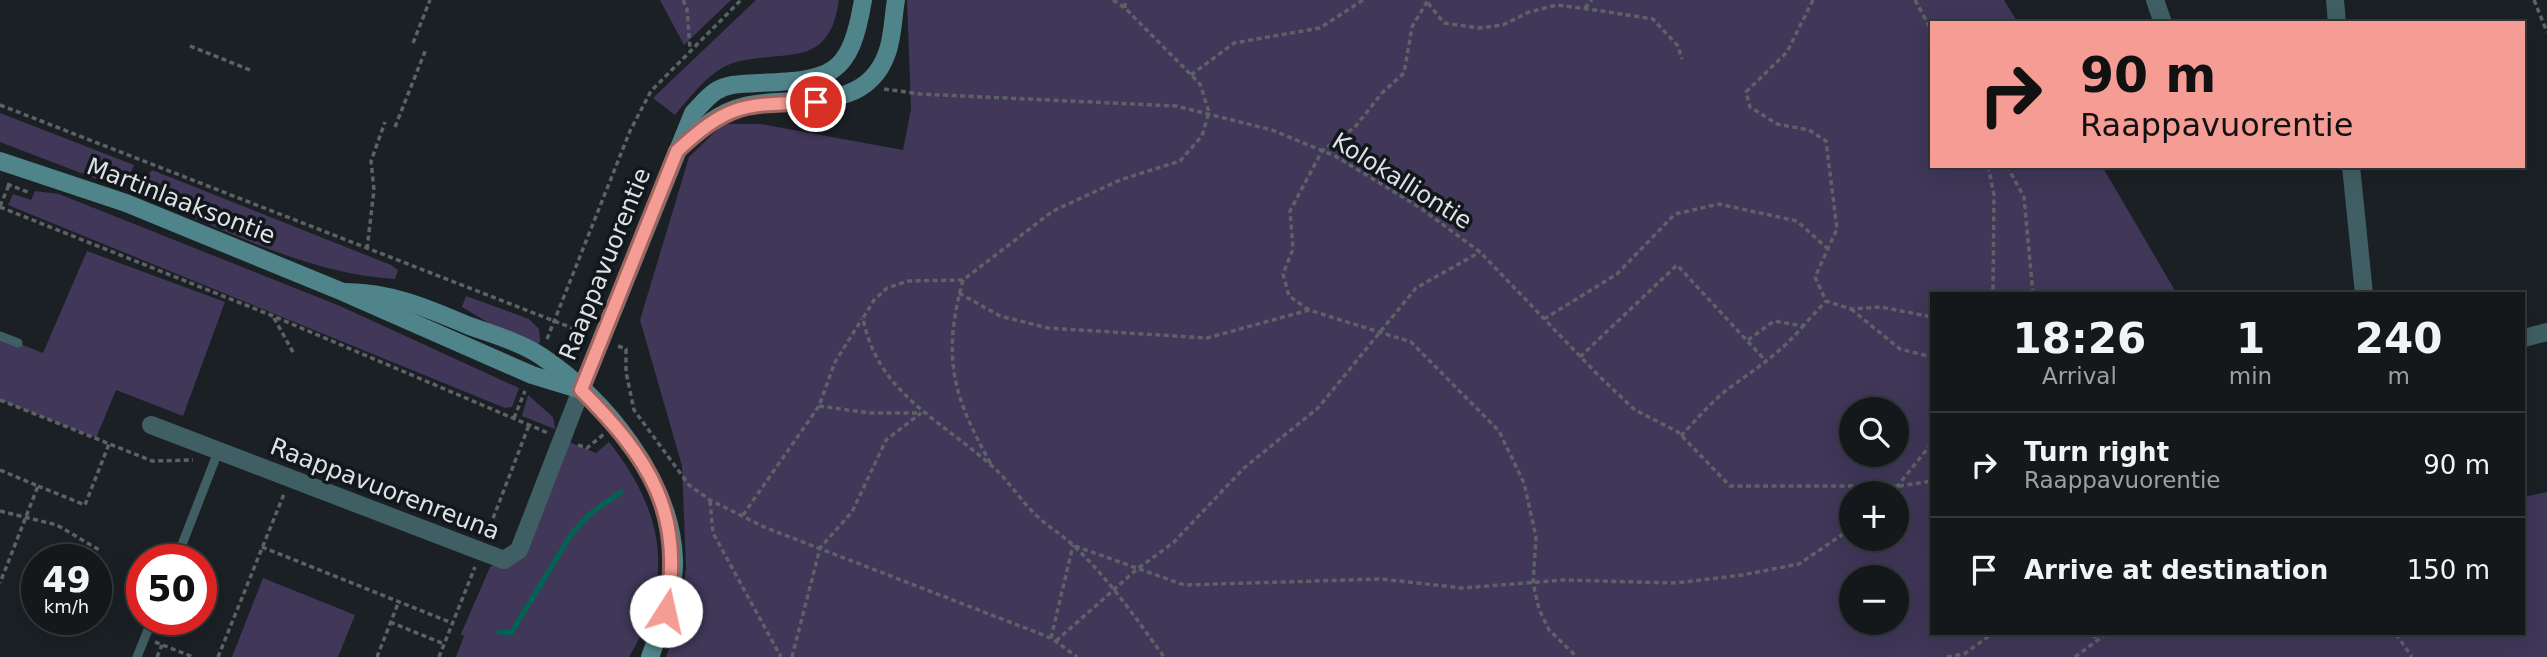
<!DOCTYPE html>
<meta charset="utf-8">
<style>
:root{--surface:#14181b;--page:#1d2124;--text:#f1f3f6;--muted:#9da0a3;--line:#33373a}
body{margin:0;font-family:"DejaVu Sans",sans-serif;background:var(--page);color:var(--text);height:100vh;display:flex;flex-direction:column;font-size:26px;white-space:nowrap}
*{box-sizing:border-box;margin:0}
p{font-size:23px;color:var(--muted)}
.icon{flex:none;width:38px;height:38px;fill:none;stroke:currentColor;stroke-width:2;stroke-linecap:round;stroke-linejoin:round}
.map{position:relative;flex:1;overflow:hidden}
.sheet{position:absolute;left:1930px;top:292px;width:595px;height:343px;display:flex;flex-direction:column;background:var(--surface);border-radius:0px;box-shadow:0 7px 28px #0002,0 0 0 2px var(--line)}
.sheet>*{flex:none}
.hud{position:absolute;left:1930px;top:21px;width:595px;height:147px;border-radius:0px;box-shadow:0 7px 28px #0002,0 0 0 2px var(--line);background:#f59c95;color:#111;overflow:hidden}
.buttons{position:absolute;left:1839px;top:397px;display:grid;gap:14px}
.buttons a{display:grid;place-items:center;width:70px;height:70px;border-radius:50%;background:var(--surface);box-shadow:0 7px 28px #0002,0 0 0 2px var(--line);font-size:35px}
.speed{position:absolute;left:21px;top:544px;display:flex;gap:14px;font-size:35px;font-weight:700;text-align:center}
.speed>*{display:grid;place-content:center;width:91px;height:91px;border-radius:50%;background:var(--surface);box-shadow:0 7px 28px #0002,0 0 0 2px var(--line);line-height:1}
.speed small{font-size:18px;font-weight:400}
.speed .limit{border:10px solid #d22;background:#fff;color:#111}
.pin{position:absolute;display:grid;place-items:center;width:60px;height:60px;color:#fff;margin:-30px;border:4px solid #fff;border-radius:50%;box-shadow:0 2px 7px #0007}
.me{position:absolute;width:77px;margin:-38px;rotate:10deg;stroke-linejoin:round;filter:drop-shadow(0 0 5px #0008)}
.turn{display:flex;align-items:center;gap:24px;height:147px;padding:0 35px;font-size:32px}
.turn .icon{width:91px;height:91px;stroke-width:2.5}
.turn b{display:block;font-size:49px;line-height:60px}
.eta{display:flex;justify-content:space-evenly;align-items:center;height:119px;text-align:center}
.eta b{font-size:42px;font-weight:800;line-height:49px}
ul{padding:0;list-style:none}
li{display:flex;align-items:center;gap:21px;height:105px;padding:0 35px;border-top:2px solid var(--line)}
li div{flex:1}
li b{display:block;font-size:26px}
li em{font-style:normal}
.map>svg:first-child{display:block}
.green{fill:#403759;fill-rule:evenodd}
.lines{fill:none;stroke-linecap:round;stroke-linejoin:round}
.stream{stroke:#006454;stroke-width:5}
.path{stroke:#5d6266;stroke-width:3.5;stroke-dasharray:5 3.5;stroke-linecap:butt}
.lane{stroke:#405f64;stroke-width:9}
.street{stroke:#405f64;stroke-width:18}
.secondary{stroke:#50848b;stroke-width:18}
.route-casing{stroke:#9f6561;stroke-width:18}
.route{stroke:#f59c95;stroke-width:12}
.labels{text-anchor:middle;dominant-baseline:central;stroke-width:7;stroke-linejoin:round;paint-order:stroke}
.street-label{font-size:24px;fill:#dee2e5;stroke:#11171a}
</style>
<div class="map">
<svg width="2547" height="657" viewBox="0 0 2547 657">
<rect width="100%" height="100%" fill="#1a2024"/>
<g class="green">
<path d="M660 0H731L684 45Z"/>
<path d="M756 0H839C829 70 787 49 736 62 711 69 691 96 675 115L653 98Z"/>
<path d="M907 0H2004L2018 23H1932V166H2102L2177 294H1932V634H2524V497L2547 492V657H666L681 613 686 567 682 466 640 320 689 157 723 124H761L903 150 911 109ZM1852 410H1897V455H1852ZM1852 494H1897V539H1852ZM1852 578H1897V623H1852Z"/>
<path d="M0 113 134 165 127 181 112 185 0 142Z"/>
<path d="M152 170 391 265 398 270 395 279C310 274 232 233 154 201L142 194 146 178Z"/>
<path d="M35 191 59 194 340 306 519 388 512 407 505 408 8 205 13 194 31 200Z"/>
<path d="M87 251 225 302 183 416 116 390 96 438 0 400V336L43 353Z"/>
<path d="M466 296 529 319 539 329 540 342 536 347 524 344 462 307Z"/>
<path d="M528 395 553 417 555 429 522 416Z"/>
<path d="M562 439 596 453 609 442C664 511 676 579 629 657H456L464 636 461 634 490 567 513 556Z"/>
<path d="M263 578 355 615 338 657H232Z"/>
</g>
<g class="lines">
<path class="stream" d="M499 632 511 633 572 533 591 513 621 492"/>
<g class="path">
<path d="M683 0 687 9 690 49"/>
<path d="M1113 0 1125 8 1200 84 1209 112 1202 136 1180 161 1120 180 1053 211 963 280 908 281 887 288 874 300 863 318C877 393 941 420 993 467 1009 481 1020 500 1036 515 1047 526 1061 534 1073 545 1108 578 1136 618 1164 657"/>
<path d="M1813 0 1787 52 1746 92 1750 107 1777 124 1809 130 1826 141 1837 229 1815 277 1826 301 1851 309 1881 307 1932 317"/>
<path d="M1915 0 1932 31"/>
<path d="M2534 0 2547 32"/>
<path d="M1428 3 1444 23 1479 28 1503 25 1529 12 1557 5 1602 11 1653 19 1678 46 1682 59"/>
<path d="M1125 8V0"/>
<path d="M1585 8 1592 0"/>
<path d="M413 43 430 0"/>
<path d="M190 46 250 70"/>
<path d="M1191 75 1234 43 1320 28 1363 0"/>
<path d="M884 89 920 94 1176 106 1272 130 1335 156 1419 207 1480 252 1600 377 1635 410 1678 432 1730 486H1899L1932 481"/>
<path d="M0 105 585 333"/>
<path d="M395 127 426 49"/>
<path d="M1988 166 1994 195 1993 294"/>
<path d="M2007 166 2024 197 2033 294"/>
<path d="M7 184 28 192"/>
<path d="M0 206 9 185"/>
<path d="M0 207 273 316 548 433"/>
<path d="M367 249 374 190 371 161 385 122"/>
<path d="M963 280C942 357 952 395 991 464"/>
<path d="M959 293 1000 316 1048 328 1207 338 1309 310 1411 342 1499 431 1524 483 1536 537 1533 583 1539 609 1549 630 1577 657"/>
<path d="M1851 309 1900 349 1932 357"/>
<path d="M1309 310 1289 296 1283 274 1293 249 1290 211 1322 151 1355 127 1382 93 1404 73 1412 27 1428 0"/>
<path d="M274 318 294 354"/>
<path d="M1544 319 1617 274 1675 214 1719 204 1797 221 1828 249"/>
<path d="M547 339 630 131 651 91 741 0"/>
<path d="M1748 340 1774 321 1803 326 1826 301"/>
<path d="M618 346 626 349V372L634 410 689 485 710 500 764 527 1051 638 1077 657"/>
<path d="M1580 357 1677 265 1764 359"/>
<path d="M0 400 152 461 193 460"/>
<path d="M819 406 870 413H919"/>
<path d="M514 418 525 391"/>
<path d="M1681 436C1696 420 1711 402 1728 389 1755 369 1782 352 1803 326"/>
<path d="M578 445 587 448 604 434"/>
<path d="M0 470 38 486 0 583"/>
<path d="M38 486 85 505 109 444"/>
<path d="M1891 494 1932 443"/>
<path d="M710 501 713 533 781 657"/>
<path d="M0 511 57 525 101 551"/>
<path d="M743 515 819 406 835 362 862 319"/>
<path d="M487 534 529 425"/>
<path d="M1075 546 1184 585 1381 579 1462 588 1564 580 1676 583 1742 575 1799 564 1852 528"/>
<path d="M262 547 452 623"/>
<path d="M390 622 444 644"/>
<path d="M2093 634 2097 640"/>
<path d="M2396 634 2412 657"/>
<path d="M1051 638 1073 545"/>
<path d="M1056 641 1136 570 1174 542 1244 468 1318 408 1416 288 1480 252"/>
<path d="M155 642 193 657"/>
<path d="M157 657 162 645"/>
<path d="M218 657 284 494"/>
<path d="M377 657 399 601"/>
<path d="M439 657 475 567"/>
<path d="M792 657 820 548 852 512 886 440 921 413"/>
<path d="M1947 657 1964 654 1992 634"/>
<path d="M2075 657 2106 634"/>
</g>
<g class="lane">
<path d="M0 336 18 343"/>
<path d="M176 560 218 452"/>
<path d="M137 657 152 620"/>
</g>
<g class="street">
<path d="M2155 0 2163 23"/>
<path d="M2335 0 2337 23"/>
<path d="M2351 166 2364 294"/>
<path d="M2524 338 2547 332"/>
<path d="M151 425 504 560 519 550 581 390"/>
</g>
<g class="secondary">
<path d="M682 146C701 128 719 112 745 106 794 94 865 116 887 53 893 37 893 17 896 0"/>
<path d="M0 161 126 203 343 292 532 375 581 390"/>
<path d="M345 292C390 292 427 308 467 325 491 334 520 342 541 356 605 399 671 479 674 559 675 593 661 627 650 657"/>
<path d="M581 390 693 113C700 106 708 96 716 91 729 83 744 84 758 83 832 80 850 77 863 0"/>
</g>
</g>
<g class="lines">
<defs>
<path id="route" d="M666 611C686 513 648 457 581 390L677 151C731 101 745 105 816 102"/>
</defs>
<use href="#route" class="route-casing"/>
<use href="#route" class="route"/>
</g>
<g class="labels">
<g class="street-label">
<text transform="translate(1402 181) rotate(32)">Kolokalliontie</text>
<text transform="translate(181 201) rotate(21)">Martinlaaksontie</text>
<text transform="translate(605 264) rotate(-68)">Raappavuorentie</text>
<text transform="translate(385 489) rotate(21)">Raappavuorenreuna</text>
</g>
</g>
</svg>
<div class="buttons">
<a><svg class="icon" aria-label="search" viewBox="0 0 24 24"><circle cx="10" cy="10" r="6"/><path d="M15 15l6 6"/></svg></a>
<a>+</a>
<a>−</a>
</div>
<div class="speed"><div>49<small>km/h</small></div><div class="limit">50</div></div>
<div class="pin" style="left:816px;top:102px;background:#d93025"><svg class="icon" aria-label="arrive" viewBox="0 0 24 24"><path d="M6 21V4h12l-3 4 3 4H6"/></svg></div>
<svg class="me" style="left:666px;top:611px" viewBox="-20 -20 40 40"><circle r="19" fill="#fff"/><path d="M0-13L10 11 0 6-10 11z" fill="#f59c95"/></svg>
<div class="hud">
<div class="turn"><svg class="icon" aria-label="right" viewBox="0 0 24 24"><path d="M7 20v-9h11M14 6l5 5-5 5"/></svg><div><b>90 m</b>Raappavuorentie</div></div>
</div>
<section class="sheet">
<div class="eta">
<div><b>18:26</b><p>Arrival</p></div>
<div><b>1</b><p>min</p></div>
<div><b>240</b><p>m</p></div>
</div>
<ul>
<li><svg class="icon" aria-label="right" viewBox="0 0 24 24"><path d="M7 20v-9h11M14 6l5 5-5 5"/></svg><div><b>Turn right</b><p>Raappavuorentie</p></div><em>90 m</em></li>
<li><svg class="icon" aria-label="arrive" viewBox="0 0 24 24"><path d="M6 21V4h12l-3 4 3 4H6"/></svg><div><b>Arrive at destination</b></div><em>150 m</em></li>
</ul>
</section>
</div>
